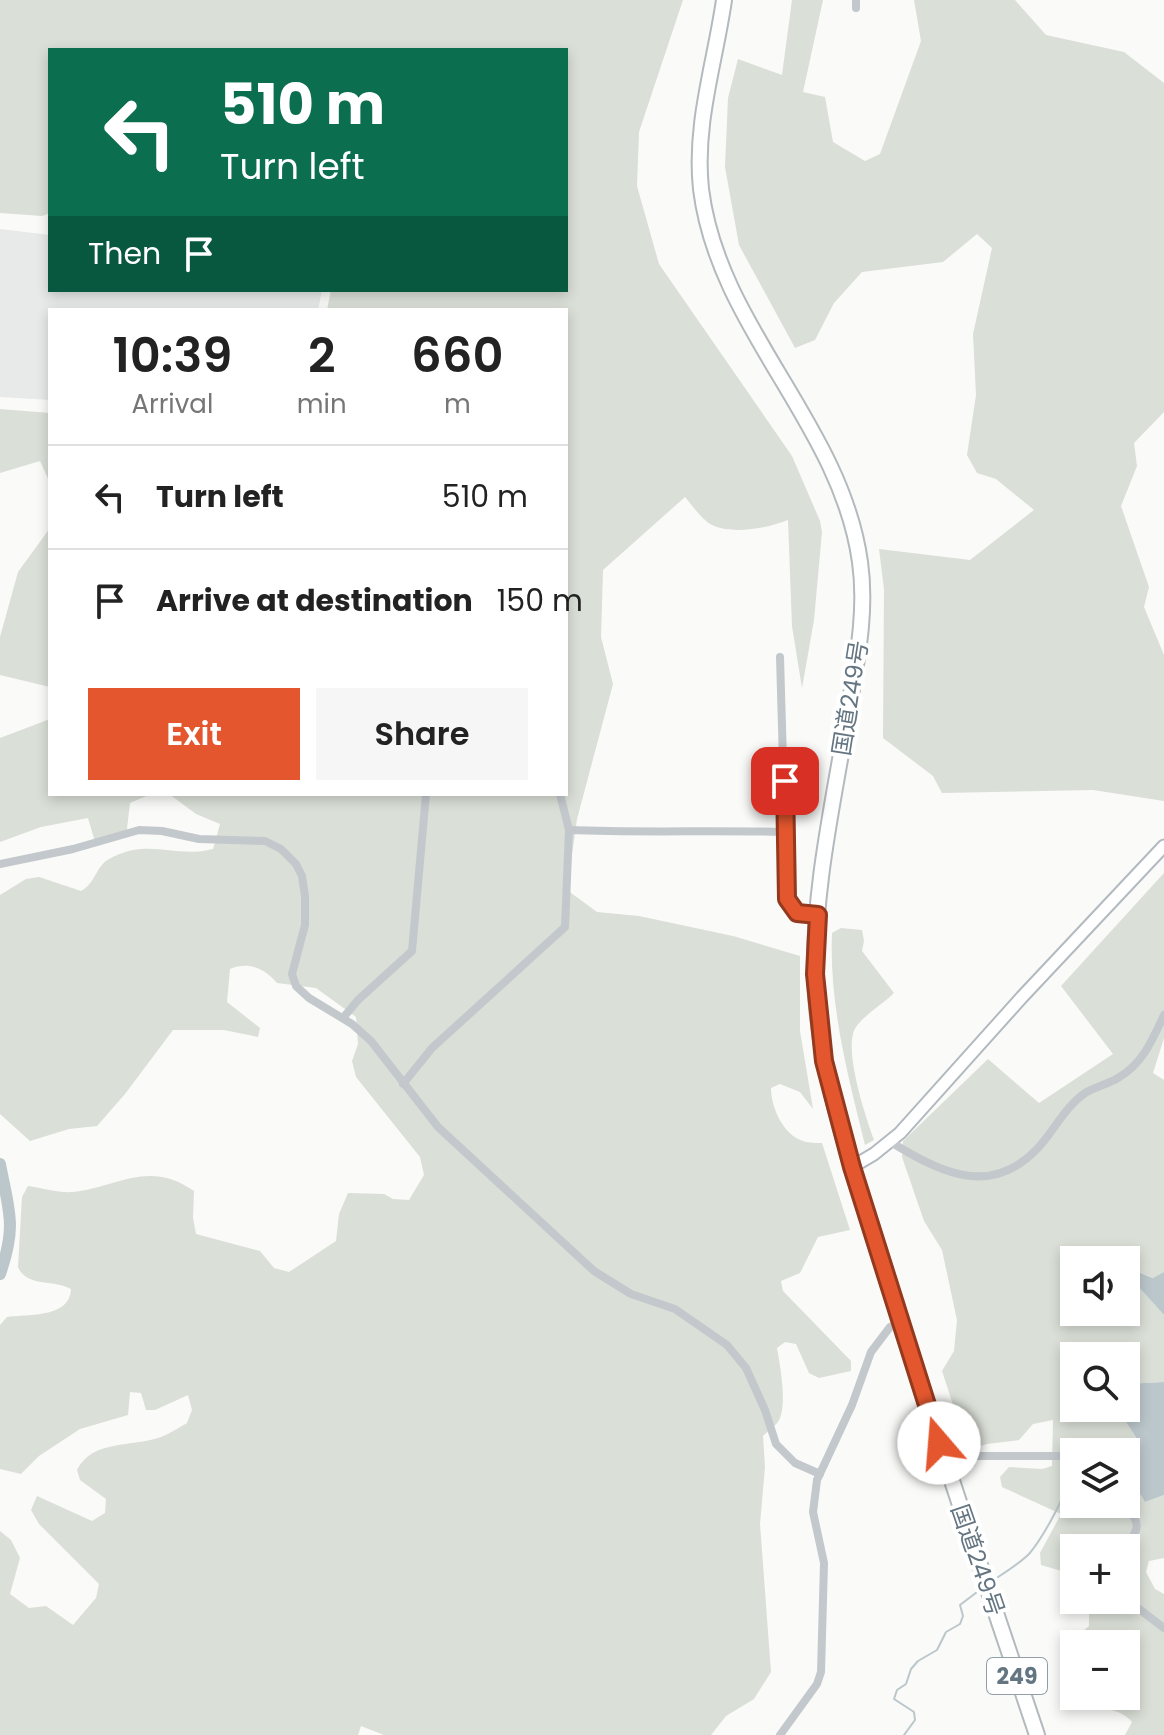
<!DOCTYPE html>
<meta charset="utf-8">
<style>
:root{--surface:#fff;--page:#f6f6f6;--text:#222;--muted:#767676;--line:#e0e0e0;--accent:#e4572e}
body{margin:0;font-family:Poppins,"Noto Sans JP",sans-serif;background:var(--page);color:var(--text);height:100vh;display:flex;flex-direction:column;font-size:30px;white-space:nowrap}
*{box-sizing:border-box;margin:0}
p{font-size:26px;color:var(--muted)}
.icon{flex:none;width:44px;height:44px;fill:none;stroke:currentColor;stroke-width:2;stroke-linecap:round;stroke-linejoin:round}
.map{position:relative;flex:1;overflow:hidden}
.drawer{position:absolute;left:48px;top:308px;width:520px;height:488px;display:flex;flex-direction:column;background:var(--surface);border-radius:0px;box-shadow:0 4px 12px #0003}
.drawer>*{flex:none}
.banner{position:absolute;left:48px;top:48px;width:520px;height:244px;border-radius:0px;box-shadow:0 4px 12px #0003;background:#0b6e4f;color:#fff;overflow:hidden}
.fabs{position:absolute;left:1060px;top:1246px;display:grid;gap:16px}
.fabs a{display:grid;place-items:center;width:80px;height:80px;border-radius:0px;background:var(--surface);box-shadow:0 4px 12px #0003;font-size:40px}
.pin{position:absolute;display:grid;place-items:center;width:68px;height:68px;color:#fff;margin:-34px;border-radius:16px;box-shadow:0 4px 12px #0006}
.me{position:absolute;width:88px;margin:-44px;rotate:342deg;stroke-linejoin:round;filter:drop-shadow(0 0 6px #0008)}
.turn{display:flex;align-items:center;gap:28px;height:168px;padding:0 40px;font-size:36px}
.turn .icon{width:104px;height:104px;stroke-width:2.5}
.turn b{display:block;font-size:56px;line-height:68px}
.then{display:flex;align-items:center;height:76px;padding:0 40px;background:#0003;gap:16px;font-size:30px}
.eta{display:flex;justify-content:space-evenly;align-items:center;height:136px;text-align:center}
.eta b{font-size:48px;font-weight:600;line-height:56px}
.cta{display:flex;gap:16px;margin-top:auto;padding:16px 40px}
.cta a{flex:1;height:92px;border-radius:0px;background:var(--accent);color:#fff;font-size:32px;font-weight:600;line-height:92px;text-align:center}
.cta a+a{background:var(--page);color:var(--text)}
ul{padding:0;list-style:none}
li{display:flex;align-items:center;gap:24px;height:104px;padding:0 40px;border-top:2px solid var(--line)}
li div{flex:1}
li b{display:block;font-size:30px}
li em{font-style:normal}
.map>svg:first-child{display:block}
.built{fill:#e8e9e9}
.green{fill:#dadfd7}
.water{fill:#bbc7cb}
.lines{fill:none;stroke-linecap:round;stroke-linejoin:round}
.stream{stroke:#bbc7cb;stroke-width:2}
.river{stroke:#bbc7cb;stroke-width:12}
.secondary-casing{stroke:#b3babf;stroke-width:15}
.highway-casing{stroke:#b4b9bd;stroke-width:18}
.street{stroke:#c3c8cc;stroke-width:8}
.secondary{stroke:#fff;stroke-width:11}
.highway{stroke:#fff;stroke-width:14}
.route-casing{stroke:#94391e;stroke-width:20}
.route{stroke:#e4572e;stroke-width:14}
.labels{text-anchor:middle;dominant-baseline:central;stroke-width:8;stroke-linejoin:round;paint-order:stroke}
.shield{fill:#fff;stroke:#939fa8;stroke-width:2}
.shield-label{font-size:22px;font-weight:bold;fill:#657683}
.street-label{font-size:24px;fill:#657683;stroke:#fff}
</style>
<div class="map">
<svg width="1164" height="1735" viewBox="0 0 1164 1735">
<rect width="100%" height="100%" fill="#fafaf8"/>
<path class="built" d="M0 229 50 235V290H322L318 310H50V400L0 397Z"/>
<g class="green">
<path d="M0 0H683L639 132 637 186 659 264 792 456 820 521 822 532 814 620 802 688 792 626 788 520C768 528 732 535 712 525 702 520 692 505 685 497L603 570 601 637 613 684 577 819 567 890 597 912 639 916 733 936 800 956V1031L813 1109 800 1092 780 1084 771 1088C771 1107 783 1135 803 1141 808 1143 816 1143 822 1143L850 1230 818 1237 800 1273 781 1281 783 1291 851 1361V1371L819 1378 809 1373 796 1344 785 1342 777 1348C780 1366 788 1406 778 1422 774 1427 767 1432 763 1436L765 1467 760 1524 771 1672 754 1699 726 1716 711 1735H384L361 1726 358 1735H0V1531L11 1540 20 1558 10 1594 29 1608 46 1606 73 1625 96 1598 99 1584 39 1524 31 1510 37 1496 92 1521 105 1513 106 1499 80 1480 77 1470C92 1440 130 1447 158 1438 168 1435 178 1428 187 1423L192 1410 188 1395 155 1410H146L141 1393 130 1392 128 1415 80 1429 39 1456 21 1474 0 1469V1325L7 1317C29 1314 70 1318 71 1289 54 1279 27 1288 18 1267L22 1197 28 1186C42 1188 59 1193 72 1192 119 1187 148 1159 194 1191L193 1218 196 1234 260 1251 274 1268 289 1272 336 1241 339 1214 348 1193 384 1194 393 1199 409 1200 424 1175 420 1157 356 1077 352 1061 358 1044 356 1017 316 988 277 983C265 969 249 961 230 969L227 1002 260 1028 258 1037 224 1030H173L125 1094 97 1126 69 1129 30 1141 0 1114V895L26 879 39 877 81 891C95 884 96 866 109 859 149 837 174 859 213 849L220 824 196 814 169 794H566V310H327L331 290H566V50H50V213L42 216 0 213Z"/>
<path d="M792 0H823L803 92 825 97 833 142 865 161 880 154 921 41 914 0H1015L1046 35 1124 52 1164 83V412L1134 443 1137 466 1121 506 1149 587 1144 607 1164 655V801L1093 790 942 793 933 776 883 738 884 589 879 549 970 560 1034 510 996 479 977 473 967 455 976 395 973 334 992 248 977 234 943 262 862 272 834 303 815 340 795 348 739 245 725 167 728 98 738 59 782 75Z"/>
<path d="M0 409 50 413V483L40 461 0 473Z"/>
<path d="M50 528V687L0 675V637L18 572Z"/>
<path d="M50 719V794H151L130 803 126 837 96 845 88 818 41 827 0 842V738Z"/>
<path d="M1164 873V1038L1153 1073 1164 1080V1272L1154 1278 1126 1267V1260H1074V1312H1126V1273L1164 1315V1382L1126 1384V1356H1074V1408H1117L1139 1442 1126 1466V1452H1074V1504H1126V1471L1145 1502 1164 1495V1558L1149 1561 1146 1572 1155 1589 1164 1594V1735H1125L1132 1722C1119 1706 1096 1711 1082 1696H1126V1644H1074V1686L1065 1675 1070 1635 1081 1633 1089 1626V1600H1126V1548H1074V1581L1065 1572 1041 1565 1040 1553 1061 1514 1002 1487 1000 1477 1009 1467 1042 1469 1052 1466 1053 1420 1033 1424 1019 1440 987 1444 968 1450 942 1371 954 1351 957 1320 942 1250 924 1221 902 1157 903 1141 988 1059 1039 1103 1113 1054 1061 986Z"/>
<path d="M841 928 862 930 864 941 862 951 894 993C883 1004 864 1015 856 1027 842 1047 866 1118 874 1140L865 1145C848 1076 829 1005 832 933Z"/>
</g>
<g class="water">
<path d="M1126 1267 1153 1278 1164 1272V1315L1126 1273Z"/>
<path d="M1164 1382V1495L1145 1502 1126 1471V1466L1139 1442 1117 1408H1126V1384Z"/>
</g>
<g class="lines">
<g class="stream">
<path d="M992 1581C1004 1573 1019 1564 1029 1554 1041 1540 1061 1505 1066 1487"/>
<path d="M904 1735 915 1720 914 1712 894 1699 897 1690 906 1684 911 1669 918 1661 937 1650 946 1632 960 1624 963 1616 960 1605 981 1589"/>
</g>
<path class="river" d="M0 1164C9 1212 17 1225 0 1274"/>
<defs>
<path id="secondary" d="M852 1167 874 1154 900 1133 1022 997 1164 846"/>
<path id="highway" d="M724 0C715 63 694 124 701 189 718 328 841 424 860 562 867 611 857 659 849 707 835 795 813 887 815 977 818 1074 853 1168 881 1260 930 1419 984 1577 1037 1735"/>
</defs>
<use href="#secondary" class="secondary-casing"/>
<use href="#highway" class="highway-casing"/>
<g class="street">
<path d="M856 8V0"/>
<path d="M780 657 787 899 797 913 818 915"/>
<path d="M569 830C641 833 712 830 784 832"/>
<path d="M0 864 73 849 139 830 162 831 199 839 265 841 281 849 296 864 302 876 305 896V925L292 974 296 986 309 998 352 1024 371 1041 438 1127 594 1271 631 1294 675 1309 727 1345 746 1368 765 1410 776 1444 795 1463 820 1474"/>
<path d="M343 1018 358 1000 412 951 426 794"/>
<path d="M403 1084 432 1048 565 927 569 830 560 794"/>
<path d="M889 1141C938 1171 989 1199 1037 1149 1054 1131 1064 1108 1085 1093 1095 1087 1108 1084 1118 1078 1143 1063 1152 1041 1164 1015"/>
<path d="M947 1467 976 1456H1074"/>
<path d="M1125 1548C1140 1528 1141 1525 1126 1504"/>
<path d="M1126 1599 1164 1628"/>
<path d="M780 1735 817 1684 821 1672 824 1563 813 1512 817 1480 852 1405 871 1352 890 1327 900 1322"/>
</g>
<use href="#secondary" class="secondary"/>
<use href="#highway" class="highway"/>
</g>
<g class="lines">
<defs>
<path id="route" d="M785 781 787 899 797 913 818 915 815 974 824 1061 852 1167 939 1443"/>
</defs>
<use href="#route" class="route-casing"/>
<use href="#route" class="route"/>
</g>
<g class="labels">
<rect class="shield" x="987" y="1658" width="60" height="36" rx="6"/>
<g class="shield-label">
<text x="1017" y="1676">249</text>
</g>
<g class="street-label">
<text transform="translate(850 698) rotate(-81)">国道249号</text>
<text transform="translate(978 1560) rotate(71)">国道249号</text>
</g>
</g>
</svg>
<div class="fabs">
<a><svg class="icon" aria-label="sound" viewBox="0 0 24 24"><path d="M4 9h4l5-4v14l-5-4H4zM17 9q2 3 0 6"/></svg></a>
<a><svg class="icon" aria-label="search" viewBox="0 0 24 24"><circle cx="10" cy="10" r="6"/><path d="M15 15l6 6"/></svg></a>
<a><svg class="icon" aria-label="layers" viewBox="0 0 24 24"><path d="M12 4l9 5-9 5-9-5zM3 14l9 5 9-5"/></svg></a>
<a>+</a>
<a>−</a>
</div>
<div class="pin" style="left:785px;top:781px;background:#d93025"><svg class="icon" aria-label="arrive" viewBox="0 0 24 24"><path d="M6 21V4h12l-3 4 3 4H6"/></svg></div>
<svg class="me" style="left:939px;top:1443px" viewBox="-20 -20 40 40"><circle r="19" fill="#fff"/><path d="M0-13L10 11 0 6-10 11z" fill="#e4572e"/></svg>
<div class="banner">
<div class="turn"><svg class="icon" aria-label="left" viewBox="0 0 24 24"><path d="M17 20v-9H6M10 6l-5 5 5 5"/></svg><div><b>510 m</b>Turn left</div></div>
<div class="then">Then<svg class="icon" aria-label="arrive" viewBox="0 0 24 24"><path d="M6 21V4h12l-3 4 3 4H6"/></svg></div>
</div>
<section class="drawer">
<div class="eta">
<div><b>10:39</b><p>Arrival</p></div>
<div><b>2</b><p>min</p></div>
<div><b>660</b><p>m</p></div>
</div>
<ul>
<li><svg class="icon" aria-label="left" viewBox="0 0 24 24"><path d="M17 20v-9H6M10 6l-5 5 5 5"/></svg><div><b>Turn left</b></div><em>510 m</em></li>
<li><svg class="icon" aria-label="arrive" viewBox="0 0 24 24"><path d="M6 21V4h12l-3 4 3 4H6"/></svg><div><b>Arrive at destination</b></div><em>150 m</em></li>
</ul>
<div class="cta"><a>Exit</a><a>Share</a></div>
</section>
</div>
